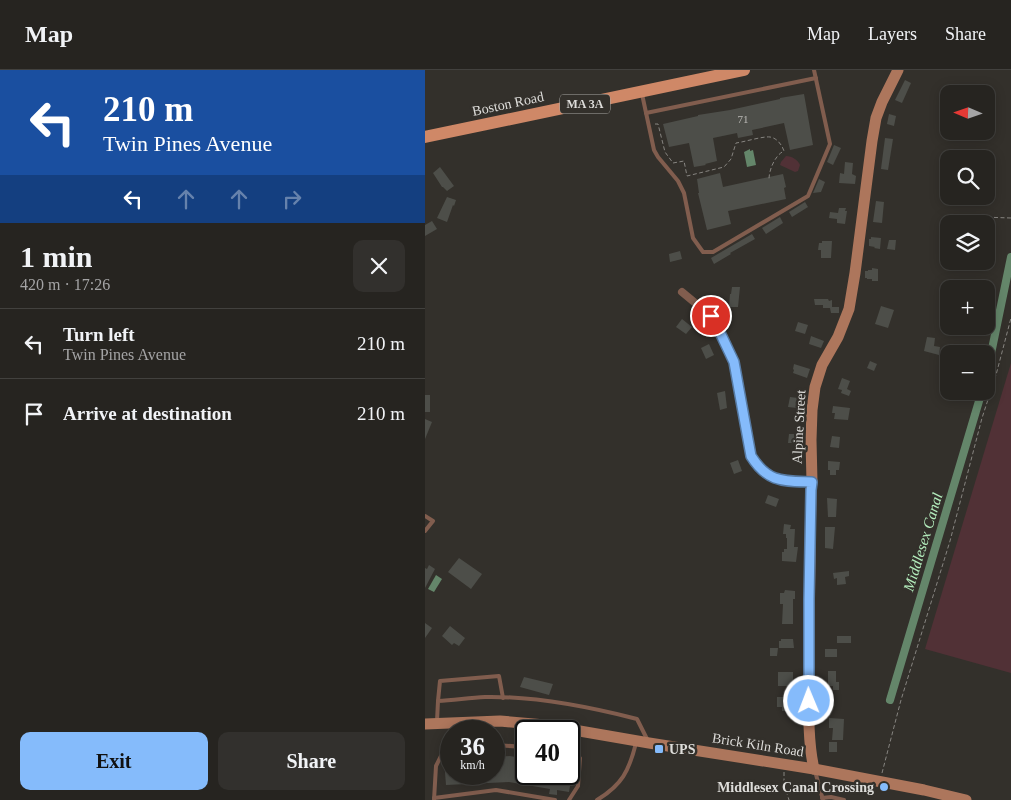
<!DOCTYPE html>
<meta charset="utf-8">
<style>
:root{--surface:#262420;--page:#32302d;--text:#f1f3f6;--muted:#a4a4a5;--line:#42413e;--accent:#85bbfb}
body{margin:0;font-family:Georgia,serif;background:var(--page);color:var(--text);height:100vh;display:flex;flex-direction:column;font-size:19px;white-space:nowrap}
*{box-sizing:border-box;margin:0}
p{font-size:16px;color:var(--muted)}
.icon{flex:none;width:28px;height:28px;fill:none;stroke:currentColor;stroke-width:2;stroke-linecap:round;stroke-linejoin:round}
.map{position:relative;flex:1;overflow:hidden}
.sheet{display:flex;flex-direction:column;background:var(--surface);width:425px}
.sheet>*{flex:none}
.guide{background:#1a4fa0;color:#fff;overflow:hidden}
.needle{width:32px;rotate:272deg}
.tools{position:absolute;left:515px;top:15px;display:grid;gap:10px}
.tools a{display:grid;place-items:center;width:55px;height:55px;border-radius:10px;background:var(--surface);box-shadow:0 2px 12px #0003,0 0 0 1px var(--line);font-size:25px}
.speed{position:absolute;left:15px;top:650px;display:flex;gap:10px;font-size:25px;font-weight:700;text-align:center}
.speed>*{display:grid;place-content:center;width:65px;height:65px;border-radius:50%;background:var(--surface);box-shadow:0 2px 12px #0003,0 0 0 1px var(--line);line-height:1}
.speed small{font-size:12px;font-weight:400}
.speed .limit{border:2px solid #111;border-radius:8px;background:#fff;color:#111}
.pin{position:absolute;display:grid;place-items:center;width:42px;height:42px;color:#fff;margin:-21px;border:2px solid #fff;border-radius:50%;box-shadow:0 1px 5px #0007}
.me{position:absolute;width:55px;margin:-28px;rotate:359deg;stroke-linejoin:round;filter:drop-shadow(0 0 4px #0008)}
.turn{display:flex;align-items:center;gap:18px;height:105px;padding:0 20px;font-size:22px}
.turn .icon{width:65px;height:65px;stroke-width:2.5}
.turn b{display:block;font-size:35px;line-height:42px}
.lanes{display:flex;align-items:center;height:48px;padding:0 20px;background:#0003;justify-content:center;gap:25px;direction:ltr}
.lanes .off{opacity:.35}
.round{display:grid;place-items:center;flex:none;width:52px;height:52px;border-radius:10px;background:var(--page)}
.headline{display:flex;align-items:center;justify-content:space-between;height:85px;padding:0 20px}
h1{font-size:30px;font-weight:700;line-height:38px}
.action{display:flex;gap:10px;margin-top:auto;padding:10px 20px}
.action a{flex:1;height:58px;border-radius:10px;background:var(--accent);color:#111;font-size:20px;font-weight:700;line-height:58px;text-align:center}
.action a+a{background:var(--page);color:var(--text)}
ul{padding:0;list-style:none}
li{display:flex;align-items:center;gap:15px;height:70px;padding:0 20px;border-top:1px solid var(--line)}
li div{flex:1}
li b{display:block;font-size:19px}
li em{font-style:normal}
header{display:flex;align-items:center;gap:30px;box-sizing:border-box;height:70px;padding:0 25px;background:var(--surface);border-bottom:1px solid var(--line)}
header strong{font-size:24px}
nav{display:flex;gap:28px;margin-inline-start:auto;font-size:18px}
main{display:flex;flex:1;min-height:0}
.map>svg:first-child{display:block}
.green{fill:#513136}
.water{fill:#64866a}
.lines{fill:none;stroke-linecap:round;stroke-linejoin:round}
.canal{stroke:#64866a;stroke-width:8}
.building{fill:#4d4e49}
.path{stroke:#878581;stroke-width:1;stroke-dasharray:4 2.5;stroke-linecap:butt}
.lane{stroke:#815d4e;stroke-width:4}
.street{stroke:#815d4e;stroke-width:8}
.secondary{stroke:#ad765c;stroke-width:11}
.primary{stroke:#cf8867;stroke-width:12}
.route-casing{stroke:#567aa3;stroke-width:12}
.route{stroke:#85bbfb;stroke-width:9}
.poi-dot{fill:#85bbfb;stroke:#33302b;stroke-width:2}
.labels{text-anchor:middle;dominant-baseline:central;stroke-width:5;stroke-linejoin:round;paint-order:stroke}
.number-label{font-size:11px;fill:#bab9b6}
.shield{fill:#33302b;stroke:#aba9a6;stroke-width:1}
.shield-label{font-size:12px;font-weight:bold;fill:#deddda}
.street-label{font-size:14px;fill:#deddda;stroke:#33302b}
.poi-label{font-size:14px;font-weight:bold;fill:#deddda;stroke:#33302b;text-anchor:start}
.water-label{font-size:15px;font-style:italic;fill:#b4edbd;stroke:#33302b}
</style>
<header>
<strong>Map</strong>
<nav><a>Map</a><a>Layers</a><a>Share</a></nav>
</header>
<main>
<section class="sheet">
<div class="guide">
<div class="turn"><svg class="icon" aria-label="left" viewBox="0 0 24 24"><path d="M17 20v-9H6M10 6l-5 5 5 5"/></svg><div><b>210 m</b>Twin Pines Avenue</div></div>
<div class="lanes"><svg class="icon" aria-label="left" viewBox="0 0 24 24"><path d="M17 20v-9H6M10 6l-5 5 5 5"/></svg><svg class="icon off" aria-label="ahead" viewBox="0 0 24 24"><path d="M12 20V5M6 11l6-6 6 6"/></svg><svg class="icon off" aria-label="ahead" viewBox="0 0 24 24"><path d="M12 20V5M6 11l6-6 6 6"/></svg><svg class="icon off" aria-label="right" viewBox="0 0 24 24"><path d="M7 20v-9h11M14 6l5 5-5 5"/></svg></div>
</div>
<div class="headline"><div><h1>1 min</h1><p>420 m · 17:26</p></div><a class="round"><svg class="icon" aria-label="close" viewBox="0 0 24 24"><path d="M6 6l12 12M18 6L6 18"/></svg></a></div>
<ul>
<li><svg class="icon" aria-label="left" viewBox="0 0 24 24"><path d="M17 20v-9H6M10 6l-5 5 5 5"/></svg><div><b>Turn left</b><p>Twin Pines Avenue</p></div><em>210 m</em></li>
<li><svg class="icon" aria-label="arrive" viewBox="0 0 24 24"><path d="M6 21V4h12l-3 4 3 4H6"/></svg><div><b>Arrive at destination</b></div><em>210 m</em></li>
</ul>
<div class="action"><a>Exit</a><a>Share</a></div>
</section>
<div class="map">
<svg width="586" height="730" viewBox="0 0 586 730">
<rect width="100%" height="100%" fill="#33302b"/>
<g class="green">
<path d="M361 86C367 86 373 90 375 95L373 101 370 102 355 95 356 92Z"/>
<path d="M586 293V603L500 579Z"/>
</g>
<g class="water">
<path d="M325 79V81L328 80 331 95 322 97 319 82Z"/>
<path d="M11 505 17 509 9 522 3 519Z"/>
</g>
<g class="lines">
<g class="canal">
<path d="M561 308 586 187"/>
<path d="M465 630 557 321"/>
</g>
</g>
<g class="building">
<path d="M480 10 486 13 477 33 470 30Z"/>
<path d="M379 24 388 75 365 80 359 53 327 60 328 65 313 68 312 63 288 68 292 91 280 94 281 95 269 97 264 73 244 77 238 54 273 46V45L305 40 355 29V28Z"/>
<path d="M464 44 471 46 469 56 462 54Z"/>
<path d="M460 68 468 69 463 100 456 99Z"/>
<path d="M409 75 416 78 408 95 402 92Z"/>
<path d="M420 92 428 93 427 104 431 106 430 114 414 113 415 103 419 104Z"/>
<path d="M15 97 29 116 22 121 18 117H17L8 103Z"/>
<path d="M295 103 298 117 358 104 361 117 359 118 361 129 303 141 306 154 282 160 273 123H274L272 109Z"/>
<path d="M394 109 400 112 396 122 388 123Z"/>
<path d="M22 127 31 130 29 136 28 135 22 152 12 148Z"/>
<path d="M451 131 459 132 457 153 448 152Z"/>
<path d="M380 132 383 137 367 147 364 142Z"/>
<path d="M414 138H421L420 141H422L420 154 412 153V149L404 148 405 142 413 143Z"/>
<path d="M355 147 358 153 341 164 337 158Z"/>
<path d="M7 151 12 159 0 166V155Z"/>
<path d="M561 159H567L566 166H569V175H566V177H561Z"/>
<path d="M327 164 330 169 305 183 306 184 289 194 286 188Z"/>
<path d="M446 167 456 168 455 179 449 178 450 177 444 176V169H446Z"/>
<path d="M464 170H471L470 180 462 179Z"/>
<path d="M397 171H407L406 188H396V180H393L394 173H397Z"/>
<path d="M255 181 257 189 245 192 244 184Z"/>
<path d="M447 198 453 199V211H447V209H442V208H440V201H443V200H447Z"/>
<path d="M307 217H315L313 237H304L305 224H306Z"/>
<path d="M389 229H403L404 231 407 230V237H414V243H406L405 238H398V235H390Z"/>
<path d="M456 236 469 240 463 258 450 254Z"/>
<path d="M257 249 267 257 261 264 251 257Z"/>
<path d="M373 252 383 255 380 264 370 261Z"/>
<path d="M386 266 399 271 396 278 384 274Z"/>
<path d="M502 267 510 268 509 276 515 277 514 285 499 281Z"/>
<path d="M284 274 289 285 281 289 276 278Z"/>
<path d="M445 291 452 294 449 301 442 298Z"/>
<path d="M369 294 385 299 382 308 368 303 369 300 368 299Z"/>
<path d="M417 308 425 311 422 319 426 321 424 326 416 323 417 320 413 319Z"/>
<path d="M300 321 302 338 295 340 292 323Z"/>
<rect x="0" y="325" width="5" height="17"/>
<path d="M365 327 373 328 372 338 363 337Z"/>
<path d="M408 336 425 338 423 350 409 349 410 343H407Z"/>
<path d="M0 349 7 352 0 369Z"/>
<path d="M364 364H372V373H363Z"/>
<path d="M407 366 415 367 414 378 405 377Z"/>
<path d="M313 390 317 401 309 404 305 393Z"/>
<path d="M403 391 415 392 414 400H411V405H405V400H403Z"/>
<path d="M343 425 354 429 351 437 340 433Z"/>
<path d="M402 428 412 429 411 447H403Z"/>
<path d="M359 454 366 455 365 459H370L369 477H373L371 492 357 491V482H359V479H362V468H361V464H358Z"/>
<path d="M400 457H410L408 479 400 478Z"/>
<path d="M34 488 57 504 46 519 23 502Z"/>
<path d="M4 495 10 499 0 518V498L2 499Z"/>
<path d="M424 501V506L420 507 421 514 412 515V508L409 509 408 503Z"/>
<path d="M360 520 370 521V529H368V554H357L358 534H355V523H359Z"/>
<path d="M0 553 7 558 0 568Z"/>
<path d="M25 556 40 568 34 576 29 573 27 575 17 566Z"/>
<rect x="412" y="566" width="14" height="7"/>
<path d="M356 569H368L369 578H354V571H356Z"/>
<path d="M345 578H353L352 586H345Z"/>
<rect x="400" y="579" width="12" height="8"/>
<path d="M403 601H411V612H414V620H408V616H403Z"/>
<rect x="353" y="602" width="15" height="14"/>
<path d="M99 607 128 614 124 625 95 617Z"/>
<path d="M352 627H368V633H369V641H357V637H352Z"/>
<path d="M404 648 419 649 418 670H407L408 658H404Z"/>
<rect x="404" y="672" width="8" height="10"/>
<path d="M85 686 101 689V704H147L144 722 132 720V725L124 724 125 719 84 712 21 715 19 690H26V704H69V687Z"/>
</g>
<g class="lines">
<g class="path">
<path d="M230 54H233L240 82 248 93 259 91 262 106 299 97 306 89 311 73C319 72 338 66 345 67 352 68 357 75 359 81 350 85 344 100 344 109"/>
<path d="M556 147 586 148"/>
<path d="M359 702V714L364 730"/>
<path d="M457 703 476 630 525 471 557 348 571 305 586 248"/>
</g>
<g class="lane">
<path d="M217 24 229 80 233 87 253 111 259 123 268 168 278 182H288L383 126 405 74 389 0"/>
<path d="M221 43 391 8"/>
<path d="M0 446 8 451 0 461"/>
<path d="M13 631 15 611 74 606 78 628"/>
<path d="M12 651 13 631C29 630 44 628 60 627 109 626 165 637 212 649L223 671"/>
<path d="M69 675 101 677"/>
<path d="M144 683 155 688 153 716 144 730"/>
<path d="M390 701 398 730"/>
<path d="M9 728 71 720 130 730"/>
<path d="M397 728 406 727 419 730"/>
<path d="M9 730 11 696 19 680 26 677"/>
<path d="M172 730C197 715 204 701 211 673"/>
</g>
<path class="street" d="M257 222 286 246 291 254 309 292 326 386C343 413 358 411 387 412"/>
<g class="secondary">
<path d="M0 654 75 651 120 655 224 673 389 699 499 720 541 730"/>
<path d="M389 699C382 668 384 632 384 600 384 540 385 480 386 420L387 412 386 370 387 340 390 317 397 295 413 267 424 239 430 203 447 71 451 48 457 32 473 0"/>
</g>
<path class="primary" d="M0 67 319 0"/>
</g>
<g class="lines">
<defs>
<path id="route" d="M286 246 291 254 309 292 326 386C343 413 358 411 387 412L386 420 384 529V631"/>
</defs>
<use href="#route" class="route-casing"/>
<use href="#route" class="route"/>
</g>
<g class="poi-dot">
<rect x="229" y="674" width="10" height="10" rx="2.5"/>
<circle cx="459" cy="717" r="5"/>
</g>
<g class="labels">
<g class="number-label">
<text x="318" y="49">71</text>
</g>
<rect class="shield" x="135" y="24.5" width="50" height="19" rx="4"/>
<g class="shield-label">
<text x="160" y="34">MA 3A</text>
</g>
<g class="street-label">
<text transform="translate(83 34) rotate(-12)">Boston Road</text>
<text transform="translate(374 357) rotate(-87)">Alpine Street</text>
<text transform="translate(333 675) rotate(9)">Brick Kiln Road</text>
</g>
<g class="poi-label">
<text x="244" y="679">UPS</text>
<text x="449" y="717" text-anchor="end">Middlesex Canal Crossing</text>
</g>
<g class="water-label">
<text transform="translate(498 472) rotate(-73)">Middlesex Canal</text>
</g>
</g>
</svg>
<div class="tools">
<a><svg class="needle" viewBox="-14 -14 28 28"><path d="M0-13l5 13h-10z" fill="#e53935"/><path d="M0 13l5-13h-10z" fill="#a4a4a5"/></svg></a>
<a><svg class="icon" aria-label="search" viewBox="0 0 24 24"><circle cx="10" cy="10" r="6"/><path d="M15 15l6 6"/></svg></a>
<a><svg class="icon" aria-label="layers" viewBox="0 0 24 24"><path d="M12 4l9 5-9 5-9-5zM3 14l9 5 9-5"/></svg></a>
<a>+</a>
<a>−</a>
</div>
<div class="speed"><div>36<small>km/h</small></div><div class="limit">40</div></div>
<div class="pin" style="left:286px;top:246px;background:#d93025"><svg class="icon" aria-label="arrive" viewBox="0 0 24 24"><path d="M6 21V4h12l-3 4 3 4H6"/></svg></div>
<svg class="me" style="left:384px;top:631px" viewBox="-20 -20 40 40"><circle r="17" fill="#85bbfb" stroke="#fff" stroke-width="3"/><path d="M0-11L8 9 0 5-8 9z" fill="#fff"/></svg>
</div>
</main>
